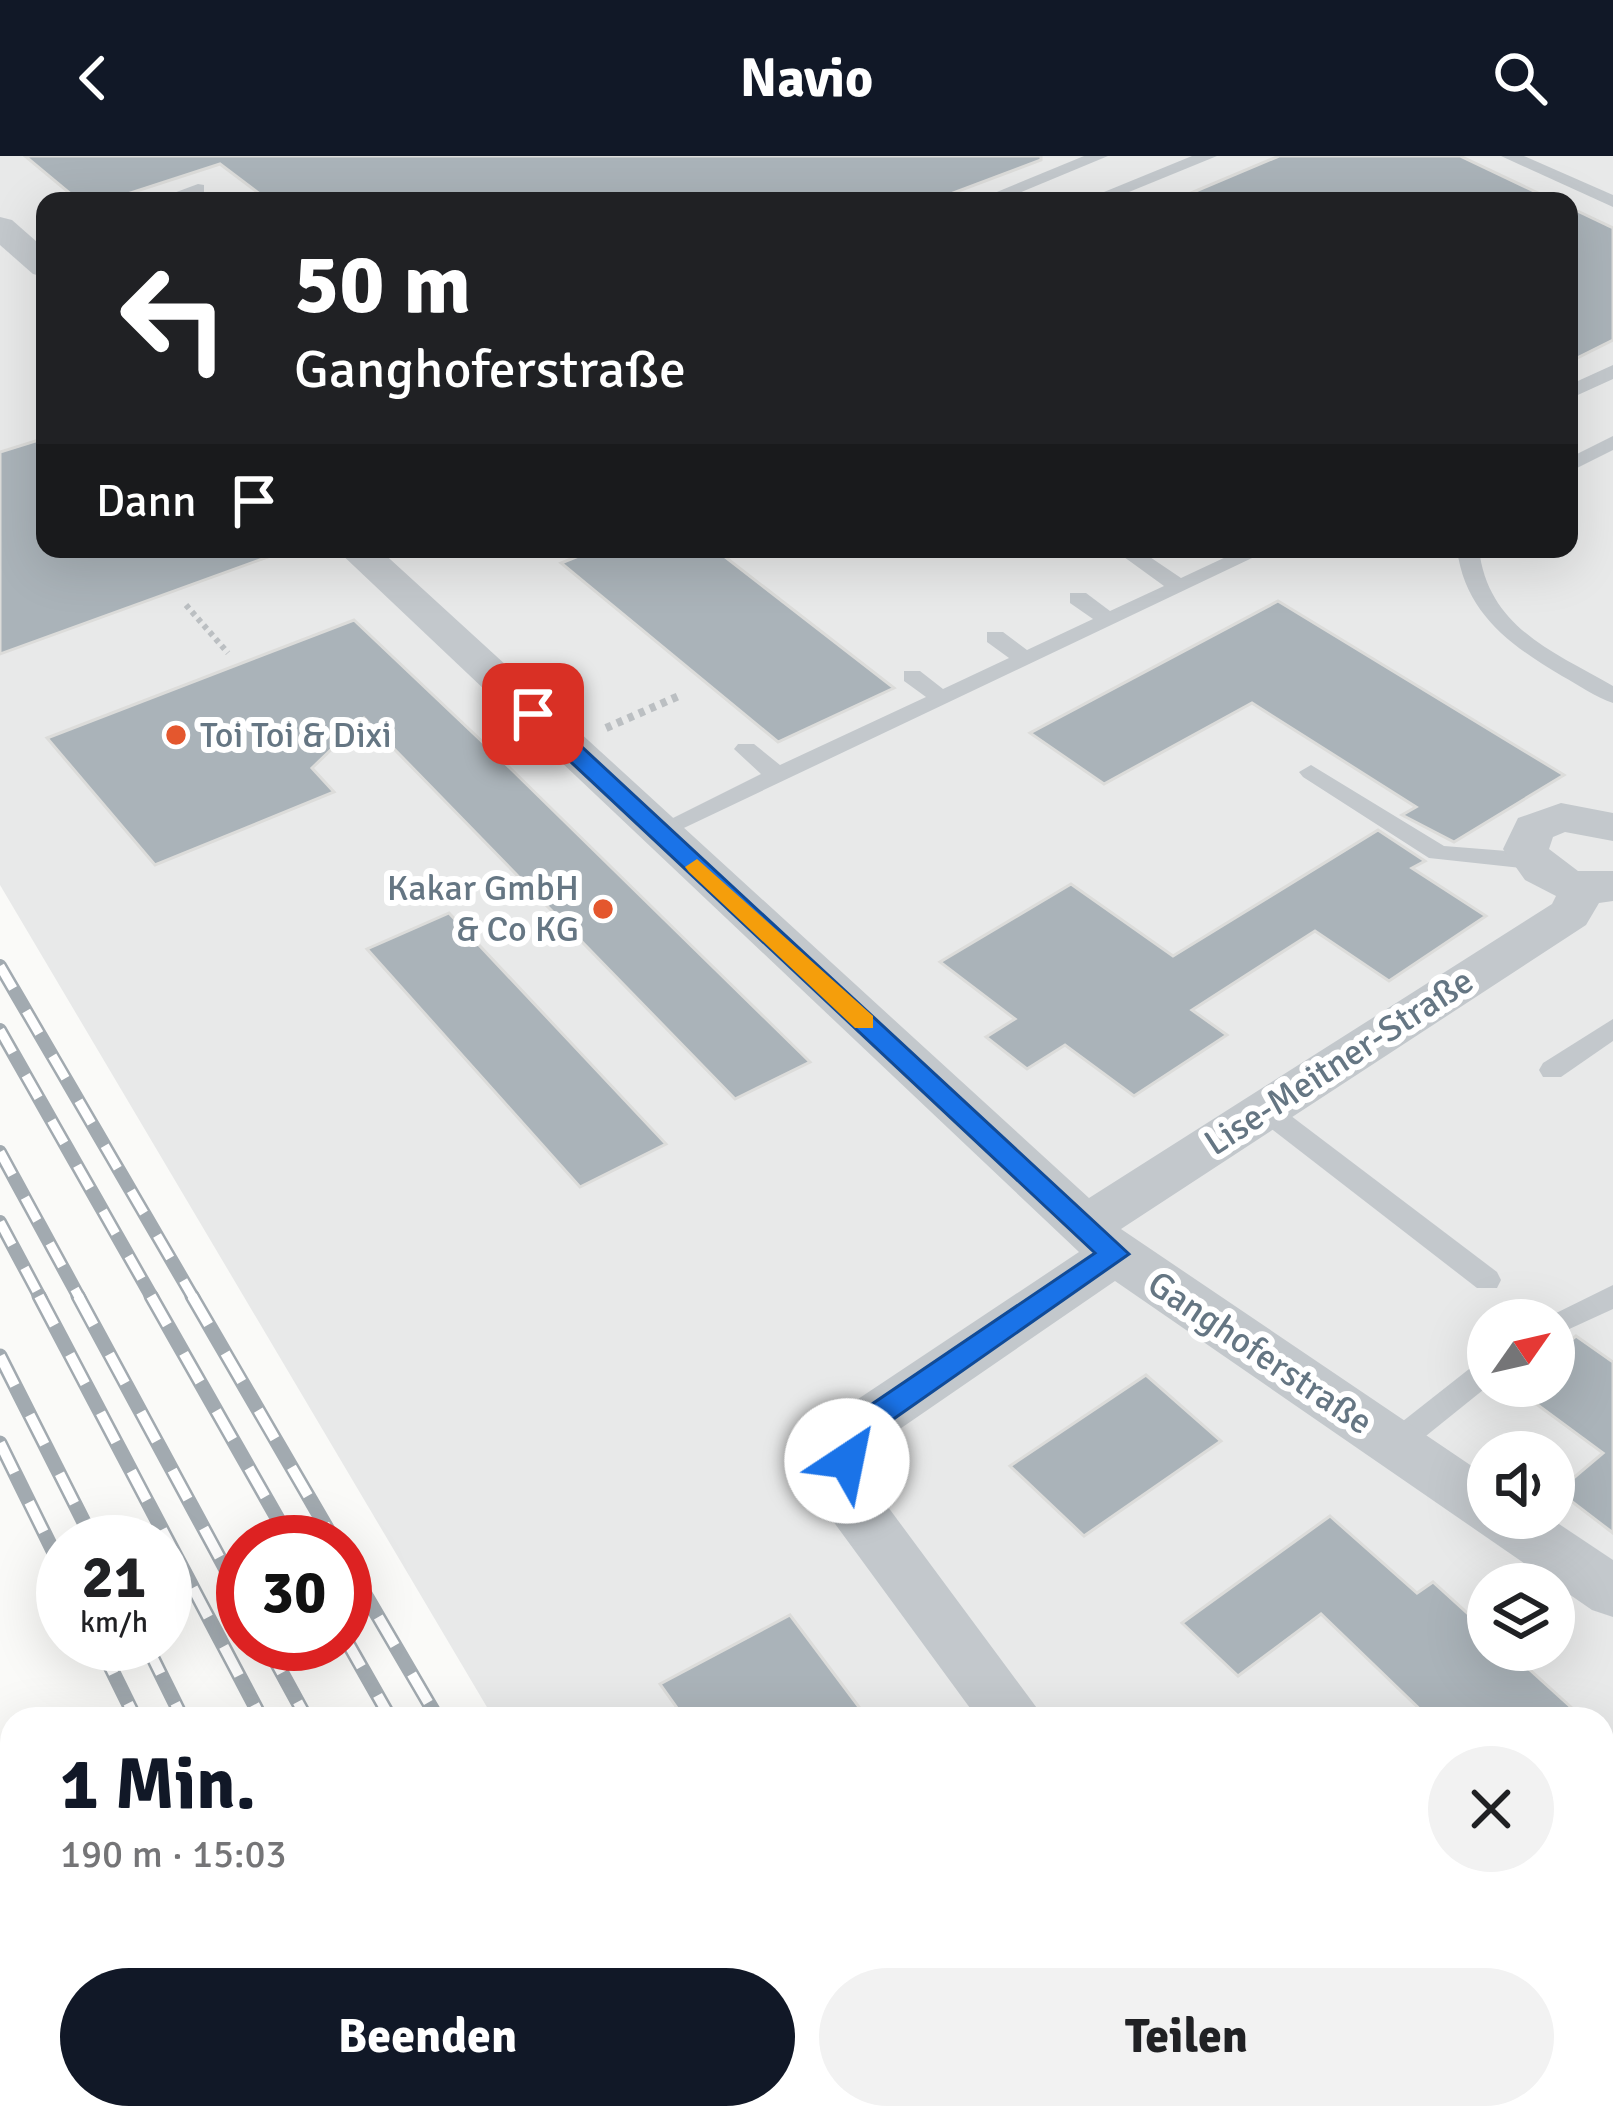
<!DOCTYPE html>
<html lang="de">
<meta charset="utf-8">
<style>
:root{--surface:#fff;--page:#f2f2f2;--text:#202124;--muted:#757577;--accent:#111827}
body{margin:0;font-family:Signika,sans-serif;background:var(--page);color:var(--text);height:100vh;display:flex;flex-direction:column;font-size:45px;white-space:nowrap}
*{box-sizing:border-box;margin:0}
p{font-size:39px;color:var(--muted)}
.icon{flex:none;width:66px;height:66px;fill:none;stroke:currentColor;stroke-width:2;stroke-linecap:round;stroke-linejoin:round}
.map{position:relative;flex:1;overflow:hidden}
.sheet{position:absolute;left:0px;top:1551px;width:1614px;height:423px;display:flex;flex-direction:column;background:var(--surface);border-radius:36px 36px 0 0;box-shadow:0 12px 48px #0002}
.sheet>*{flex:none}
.hud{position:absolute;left:36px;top:36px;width:1542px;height:366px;border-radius:24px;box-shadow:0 12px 48px #0002;background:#202124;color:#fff;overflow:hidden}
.needle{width:78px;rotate:56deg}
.fabs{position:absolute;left:1467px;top:1143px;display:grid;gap:24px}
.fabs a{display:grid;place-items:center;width:108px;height:108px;border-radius:50%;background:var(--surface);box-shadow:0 12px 48px #0002;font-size:60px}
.speed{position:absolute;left:36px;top:1359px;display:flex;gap:24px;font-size:60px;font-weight:700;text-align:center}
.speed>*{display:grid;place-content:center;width:156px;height:156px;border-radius:50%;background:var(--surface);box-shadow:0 12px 48px #0002;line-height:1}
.speed small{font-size:30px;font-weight:400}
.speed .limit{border:18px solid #d22;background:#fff;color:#111}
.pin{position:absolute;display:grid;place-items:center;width:102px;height:102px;color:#fff;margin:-51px;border-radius:24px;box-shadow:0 6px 18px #0006}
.me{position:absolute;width:132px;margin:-66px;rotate:34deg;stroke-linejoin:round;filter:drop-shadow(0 0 9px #0008)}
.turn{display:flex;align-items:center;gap:42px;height:252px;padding:0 60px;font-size:54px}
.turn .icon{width:156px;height:156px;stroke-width:2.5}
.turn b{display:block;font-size:84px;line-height:102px}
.then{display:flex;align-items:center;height:114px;padding:0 60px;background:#0003;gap:24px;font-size:45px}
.round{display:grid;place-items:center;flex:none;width:126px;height:126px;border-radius:63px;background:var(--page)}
.headline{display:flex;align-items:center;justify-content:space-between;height:204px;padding:0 60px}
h1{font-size:72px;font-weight:800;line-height:90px;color:var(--accent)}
.cta{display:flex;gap:24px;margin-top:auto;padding:24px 60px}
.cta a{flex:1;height:138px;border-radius:72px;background:var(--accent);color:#fff;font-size:48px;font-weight:800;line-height:138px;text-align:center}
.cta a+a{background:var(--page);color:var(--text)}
header{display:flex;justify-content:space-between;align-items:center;height:156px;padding:0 60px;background:var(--accent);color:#fff;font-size:54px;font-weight:800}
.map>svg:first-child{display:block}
.built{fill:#e8e9e9;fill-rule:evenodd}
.building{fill:#aab3b9;stroke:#dcdcda;stroke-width:3}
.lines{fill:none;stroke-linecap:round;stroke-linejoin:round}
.path-far1{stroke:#bbbfc2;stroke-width:6;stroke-dasharray:4.5 4.5;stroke-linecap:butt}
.path{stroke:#bbbfc2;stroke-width:8;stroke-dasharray:6 6;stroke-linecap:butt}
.lane{fill:#c3c8cc;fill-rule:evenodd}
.street{fill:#c3c8cc;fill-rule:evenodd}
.rail-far1-casing{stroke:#a2aab0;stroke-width:14}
.rail-casing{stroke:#a2aab0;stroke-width:15}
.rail-far1{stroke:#fff;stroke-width:9;stroke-dasharray:26;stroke-linecap:butt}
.rail{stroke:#fff;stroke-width:10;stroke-dasharray:33;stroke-linecap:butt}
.route{fill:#1a73e8;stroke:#114b97;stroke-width:3}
.slow{fill:#f59e0b}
.poi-dot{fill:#e4572e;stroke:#fff;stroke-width:4.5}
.labels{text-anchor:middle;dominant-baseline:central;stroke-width:12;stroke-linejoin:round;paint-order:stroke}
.poi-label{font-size:36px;fill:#657683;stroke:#fff;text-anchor:start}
.street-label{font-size:36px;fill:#657683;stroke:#fff}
</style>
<header><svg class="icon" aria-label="back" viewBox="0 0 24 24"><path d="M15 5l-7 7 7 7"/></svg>Navio<svg class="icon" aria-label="search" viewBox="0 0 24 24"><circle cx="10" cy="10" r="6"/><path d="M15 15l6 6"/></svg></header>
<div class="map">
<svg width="1613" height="1972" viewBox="0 0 1613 1972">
<rect width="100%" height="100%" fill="#fafaf8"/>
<path class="built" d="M0 0H1613V1972H737L731 1962H1602V1563H494L0 729ZM45 45H1569V393H45ZM1488 1164H1554V1230H1488ZM1488 1296H1554V1362H1488ZM1488 1428H1554V1494H1488Z"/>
<g class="building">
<path d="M25 0H1041V4L932 45H269L220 8 106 45H79Z"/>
<path d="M1279 0H1460L1555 45H1172Z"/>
<path d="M1569 51 1613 72V184L1569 206Z"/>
<path d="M45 282V393H275L276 398 0 498V296Z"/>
<path d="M596 393H715L894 532 778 586 561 407Z"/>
<path d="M1278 445 1564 619 1454 686 1402 659 1416 651 1252 547 1104 628 1030 577Z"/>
<path d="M354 464 510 612 810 906 735 943 364 562 312 612 334 636 155 709 47 582Z"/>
<path d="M1378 674 1425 705 1412 712 1486 760 1389 825 1315 775 1192 854 1227 879 1134 940 1065 889 1027 913 986 881 1015 863 940 806 1071 728 1173 800Z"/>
<path d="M449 757 666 988 580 1031 367 793Z"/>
<path d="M1576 1180 1613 1206V1377L1558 1335 1603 1297 1512 1230H1554V1198Z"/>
<path d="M1146 1219 1221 1285 1084 1380 1010 1310Z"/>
<path d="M1330 1360 1417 1437 1433 1426 1488 1476V1494H1508L1584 1563H1430L1321 1458 1238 1520 1182 1467Z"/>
<path d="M790 1459 868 1563H685L660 1528Z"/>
</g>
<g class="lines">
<g class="path-far1">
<path d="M719 396 726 393"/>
<path d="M186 449 228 497"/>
</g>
<path class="path" d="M606 572 681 539"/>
<g class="lane">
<path d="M1084 0H1108L1000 45H975Z"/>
<path d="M1192 0H1217L1107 45H1082Z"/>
<path d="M1501 0H1524L1613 39V51Z"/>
<path d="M198 28 204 29V37L179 45H152Z"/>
<path d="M1613 209V223L1569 243V229Z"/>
<path d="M1613 280V294L1569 316V302Z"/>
<path d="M1113 393H1138L1181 422 1243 393H1271L667 680 659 683 647 675 761 618 734 593 738 588H754L780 609 926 541 904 525V515H920L943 533 1009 502 987 486V476H1003L1027 494 1093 463 1070 447V437H1086L1110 455 1164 430Z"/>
<path d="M1457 393H1479C1488 471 1552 495 1613 530V547C1595 541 1579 529 1562 520 1510 489 1465 457 1457 393Z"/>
<path d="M1311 609 1444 690 1531 697 1543 705 1531 713 1429 702 1303 621 1299 616Z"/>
<path d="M1613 863V885L1561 921H1543L1539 914 1543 907Z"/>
<path d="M1265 945 1274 947 1497 1116 1501 1124 1497 1132H1477L1256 961 1252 954 1256 947Z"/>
<path d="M1613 1129V1153L1554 1180V1164H1542Z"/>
<path d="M1488 1203V1230L1406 1296 1395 1300 1384 1296 1380 1288 1384 1280 1478 1206Z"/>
</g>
<g class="street">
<path d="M0 61 12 64 45 93V121L33 118 0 89Z"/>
<path d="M336 393H379L1089 1042 1552 748 1556 740 1525 724 1503 693 1518 662 1561 647 1613 657V685L1565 676 1553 681 1549 693 1578 715H1613V745L1599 747 1586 769 1121 1073 1488 1321V1362H1550L1613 1404V1461L1592 1454 1115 1125 878 1288 871 1328 1045 1563H978L822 1350C808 1324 818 1287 831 1261L1079 1096Z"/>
<path d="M1279 1962H1352L1356 1972H1284Z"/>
</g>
<defs>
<g id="rail-far1">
<path d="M0 810 194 1143"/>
<path d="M0 874 153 1143"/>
<path d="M0 996 80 1143"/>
<path d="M0 1066 41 1143"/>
</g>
<g id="rail">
<path d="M39 1140 262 1563"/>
<path d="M78 1140 243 1445"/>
<path d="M151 1140 291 1386"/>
<path d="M192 1140 335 1386"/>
<path d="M0 1200 94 1386"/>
<path d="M0 1287 63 1415"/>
<path d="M345 1404 438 1563"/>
<path d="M345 1482 391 1563"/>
<path d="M99 1488 136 1563"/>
<path d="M146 1488 183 1563"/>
<path d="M266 1488 307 1563"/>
<path d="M331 1962 336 1972"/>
<path d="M385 1962 390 1972"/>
<path d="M474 1962 479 1972"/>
<path d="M523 1962 529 1972"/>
<path d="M617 1962 623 1972"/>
<path d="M669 1962 675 1972"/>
</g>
</defs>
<use href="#rail-far1" class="rail-far1-casing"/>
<use href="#rail" class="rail-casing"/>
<use href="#rail-far1" class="rail-far1"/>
<use href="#rail" class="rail"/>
</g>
<path class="route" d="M525 553H541L1129 1098 865 1283 857 1314 847 1318 831 1305 841 1269 1095 1097 525 563Z"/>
<path class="slow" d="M697 703 873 860V872H855L689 716 685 711Z"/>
<g class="poi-dot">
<circle cx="176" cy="579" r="12"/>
<circle cx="603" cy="753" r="12"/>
</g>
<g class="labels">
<g class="poi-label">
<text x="200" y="579">Toi Toi &amp; Dixi</text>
<text x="579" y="732" text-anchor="end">Kakar GmbH<tspan x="579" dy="41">&amp; Co KG</tspan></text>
</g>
<g class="street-label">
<text transform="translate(1339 906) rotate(-33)">Lise-Meitner-Straße</text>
<text transform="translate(1260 1197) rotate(34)">Ganghoferstraße</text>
</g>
</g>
</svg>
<div class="fabs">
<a><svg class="needle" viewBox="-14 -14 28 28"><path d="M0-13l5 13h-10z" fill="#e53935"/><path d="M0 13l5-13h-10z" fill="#757577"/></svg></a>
<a><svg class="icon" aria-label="sound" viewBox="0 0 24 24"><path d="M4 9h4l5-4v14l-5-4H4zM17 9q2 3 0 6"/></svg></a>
<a><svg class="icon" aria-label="layers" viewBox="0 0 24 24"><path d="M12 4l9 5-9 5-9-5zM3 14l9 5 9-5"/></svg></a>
</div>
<div class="speed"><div>21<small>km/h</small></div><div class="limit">30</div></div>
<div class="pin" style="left:533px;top:558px;background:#d93025"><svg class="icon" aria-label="arrive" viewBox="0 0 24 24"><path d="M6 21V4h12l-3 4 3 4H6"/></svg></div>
<svg class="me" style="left:847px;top:1305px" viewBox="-20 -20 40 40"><circle r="19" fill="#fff"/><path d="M0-13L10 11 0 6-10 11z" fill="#1a73e8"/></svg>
<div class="hud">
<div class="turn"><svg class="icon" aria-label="left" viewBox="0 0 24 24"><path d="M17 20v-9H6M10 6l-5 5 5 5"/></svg><div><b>50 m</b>Ganghoferstraße</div></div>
<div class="then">Dann<svg class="icon" aria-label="arrive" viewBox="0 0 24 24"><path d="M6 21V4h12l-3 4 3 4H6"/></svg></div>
</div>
<section class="sheet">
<div class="headline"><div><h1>1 Min.</h1><p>190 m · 15:03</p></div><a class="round"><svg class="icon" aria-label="close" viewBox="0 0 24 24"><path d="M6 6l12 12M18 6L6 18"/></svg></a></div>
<div class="cta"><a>Beenden</a><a>Teilen</a></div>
</section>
</div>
